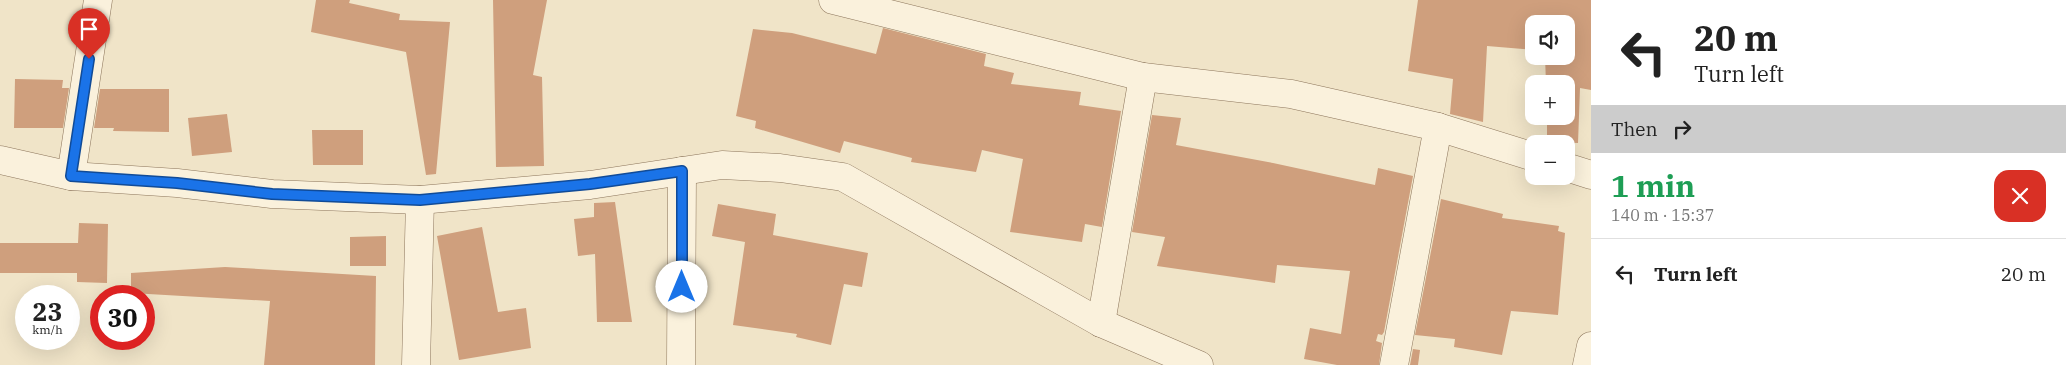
<!DOCTYPE html>
<meta charset="utf-8">
<style>
:root{--surface:#fff;--page:#f2f2f2;--text:#222;--muted:#767676;--line:#e0e0e0}
body{margin:0;font-family:"IBM Plex Serif",serif;background:var(--page);color:var(--text);height:100vh;display:flex;flex-direction:column;font-size:19px;white-space:nowrap}
*{box-sizing:border-box;margin:0}
p{font-size:16px;color:var(--muted)}
.icon{flex:none;width:28px;height:28px;fill:none;stroke:currentColor;stroke-width:2;stroke-linecap:round;stroke-linejoin:round}
.map{position:relative;flex:1;overflow:hidden}
.panel{display:flex;flex-direction:column;background:var(--surface);width:475px}
.panel>*{flex:none}
.guide{background:#fff;color:var(--text);overflow:hidden}
.buttons{position:absolute;left:1525px;top:15px;display:grid;gap:10px}
.buttons a{display:grid;place-items:center;width:50px;height:50px;border-radius:10px;background:var(--surface);box-shadow:0 5px 20px #0002;font-size:25px}
.speed{position:absolute;left:15px;top:285px;display:flex;gap:10px;font-size:25px;font-weight:700;text-align:center}
.speed>*{display:grid;place-content:center;width:65px;height:65px;border-radius:50%;background:var(--surface);box-shadow:0 5px 20px #0002;line-height:1}
.speed small{font-size:12px;font-weight:400}
.speed .limit{border:8px solid #d22;background:#fff;color:#111}
.pin{position:absolute;display:grid;place-items:center;width:42px;height:42px;color:#fff;margin:-51px -21px;border-radius:50% 50% 50% 0;rotate:-45deg;box-shadow:0 0 5px #0007}
.pin .icon{rotate:45deg}
.me{position:absolute;width:55px;margin:-28px;rotate:0deg;stroke-linejoin:round;filter:drop-shadow(0 0 4px #0008)}
.turn{display:flex;align-items:center;gap:18px;height:105px;padding:0 20px;font-size:22px}
.turn .icon{width:65px;height:65px;stroke-width:2.5}
.turn b{display:block;font-size:35px;line-height:42px}
.then{display:flex;align-items:center;height:48px;padding:0 20px;background:#0003;gap:10px;font-size:19px}
.round{display:grid;place-items:center;flex:none;width:52px;height:52px;border-radius:15px;background:var(--page)}
.head{display:flex;align-items:center;justify-content:space-between;height:85px;padding:0 20px}
h1{font-size:30px;font-weight:700;line-height:38px;color:#1e9e55}
ul{padding:0;list-style:none}
li{display:flex;align-items:center;gap:15px;height:70px;padding:0 20px;border-top:1px solid var(--line)}
li div{flex:1}
li b{display:block;font-size:19px}
li em{font-style:normal}
main{display:flex;flex:1;min-height:0}
.map>svg:first-child{display:block}
.building{fill:#cf9f7d}
.lines{fill:none;stroke-linecap:round;stroke-linejoin:round}
.minor-casing{stroke:#8d765c;stroke-width:29}
.minor{stroke:#faf1dc;stroke-width:28}
.route-casing{stroke:#114b97;stroke-width:12}
.route{stroke:#1a73e8;stroke-width:9}
</style>
<main>
<div class="map">
<svg width="1591" height="365" viewBox="0 0 1591 365">
<rect width="100%" height="100%" fill="#f0e4c8"/>
<g class="building">
<path d="M316 0H350L349 3 400 14 399 20 450 22 436 174 426 175 406 52 311 32Z"/>
<path d="M493 0H547L533 75 542 77 544 166 496 167Z"/>
<path d="M1418 0H1591V90L1580 88 1578 143 1547 142V116H1566V84H1546L1545 56H1566V24H1534V50L1487 46 1483 122 1450 114 1453 79 1408 71Z"/>
<path d="M883 28 986 54 984 66 1014 73 1011 84 1081 92 1079 105 1121 111 1102 227 1085 224 1082 242 1010 232 1023 159 982 150 976 172 911 162 912 158 844 141 840 153 755 128 756 121 736 116 753 29 792 33 876 54Z"/>
<path d="M15 79 63 80 62 88H69L63 128H14Z"/>
<path d="M100 89H169V132L113 131 114 128H94Z"/>
<path d="M227 114 232 152 192 156 188 118Z"/>
<path d="M1152 115 1181 118 1176 145 1273 163 1375 185 1378 168 1413 176 1384 332 1382 335 1378 334 1376 341 1382 343 1379 365H1337L1304 359 1310 328 1341 334 1350 271 1277 265 1275 283 1157 266 1165 237 1132 232Z"/>
<path d="M312 130H363V165H313Z"/>
<path d="M1441 199 1503 214 1502 218 1559 226 1558 231 1565 233 1558 315 1511 311 1502 355 1454 347 1455 339 1415 335Z"/>
<path d="M615 202 632 322H597L595 254 578 256 574 219 594 217V203Z"/>
<path d="M718 204 776 214 773 235 868 253 862 287 844 284 831 345 796 337 797 334 733 325 745 242 712 236Z"/>
<path d="M79 223 108 224 107 283 77 282V273H0V243H78Z"/>
<path d="M482 227 498 312 526 308 531 348 459 360 437 236Z"/>
<path d="M386 236V266H350V237Z"/>
<path d="M225 267 376 276 375 365H264L270 301 131 293V273Z"/>
<path d="M1413 349 1420 350 1418 365H1410Z"/>
</g>
<g class="lines">
<defs>
<g id="minor">
<path d="M833 0 1143 77 1101 323"/>
<path d="M1143 77 1291 94 1438 127 1534 157"/>
<path d="M0 160 71 176 177 183 272 194 420 200 590 185 722 165 780 168 843 177 1101 323 1199 365"/>
<path d="M1566 167 1591 175"/>
<path d="M71 176 98 0"/>
<path d="M416 365 420 200"/>
<path d="M681 365 682 171"/>
<path d="M1394 365 1438 127"/>
<path d="M1587 365 1591 346"/>
</g>
</defs>
<use href="#minor" class="minor-casing"/>
<use href="#minor" class="minor"/>
</g>
<g class="lines">
<defs>
<path id="route" d="M89 59 71 176 177 183 272 194 420 200 590 184 682 171V287"/>
</defs>
<use href="#route" class="route-casing"/>
<use href="#route" class="route"/>
</g>
</svg>
<div class="buttons">
<a><svg class="icon" aria-label="sound" viewBox="0 0 24 24"><path d="M4 9h4l5-4v14l-5-4H4zM17 9q2 3 0 6"/></svg></a>
<a>+</a>
<a>−</a>
</div>
<div class="speed"><div>23<small>km/h</small></div><div class="limit">30</div></div>
<div class="pin" style="left:89px;top:59px;background:#d93025"><svg class="icon" aria-label="arrive" viewBox="0 0 24 24"><path d="M6 21V4h12l-3 4 3 4H6"/></svg></div>
<svg class="me" style="left:682px;top:287px" viewBox="-20 -20 40 40"><circle r="19" fill="#fff"/><path d="M0-13L10 11 0 6-10 11z" fill="#1a73e8"/></svg>
</div>
<section class="panel">
<div class="guide">
<div class="turn"><svg class="icon" aria-label="left" viewBox="0 0 24 24"><path d="M17 20v-9H6M10 6l-5 5 5 5"/></svg><div><b>20 m</b>Turn left</div></div>
<div class="then">Then<svg class="icon" aria-label="right" viewBox="0 0 24 24"><path d="M7 20v-9h11M14 6l5 5-5 5"/></svg></div>
</div>
<div class="head"><div><h1>1 min</h1><p>140 m · 15:37</p></div><a class="round" style="background:#d93025;color:#fff"><svg class="icon" aria-label="close" viewBox="0 0 24 24"><path d="M6 6l12 12M18 6L6 18"/></svg></a></div>
<ul>
<li><svg class="icon" aria-label="left" viewBox="0 0 24 24"><path d="M17 20v-9H6M10 6l-5 5 5 5"/></svg><div><b>Turn left</b></div><em>20 m</em></li>
</ul>
</section>
</main>
